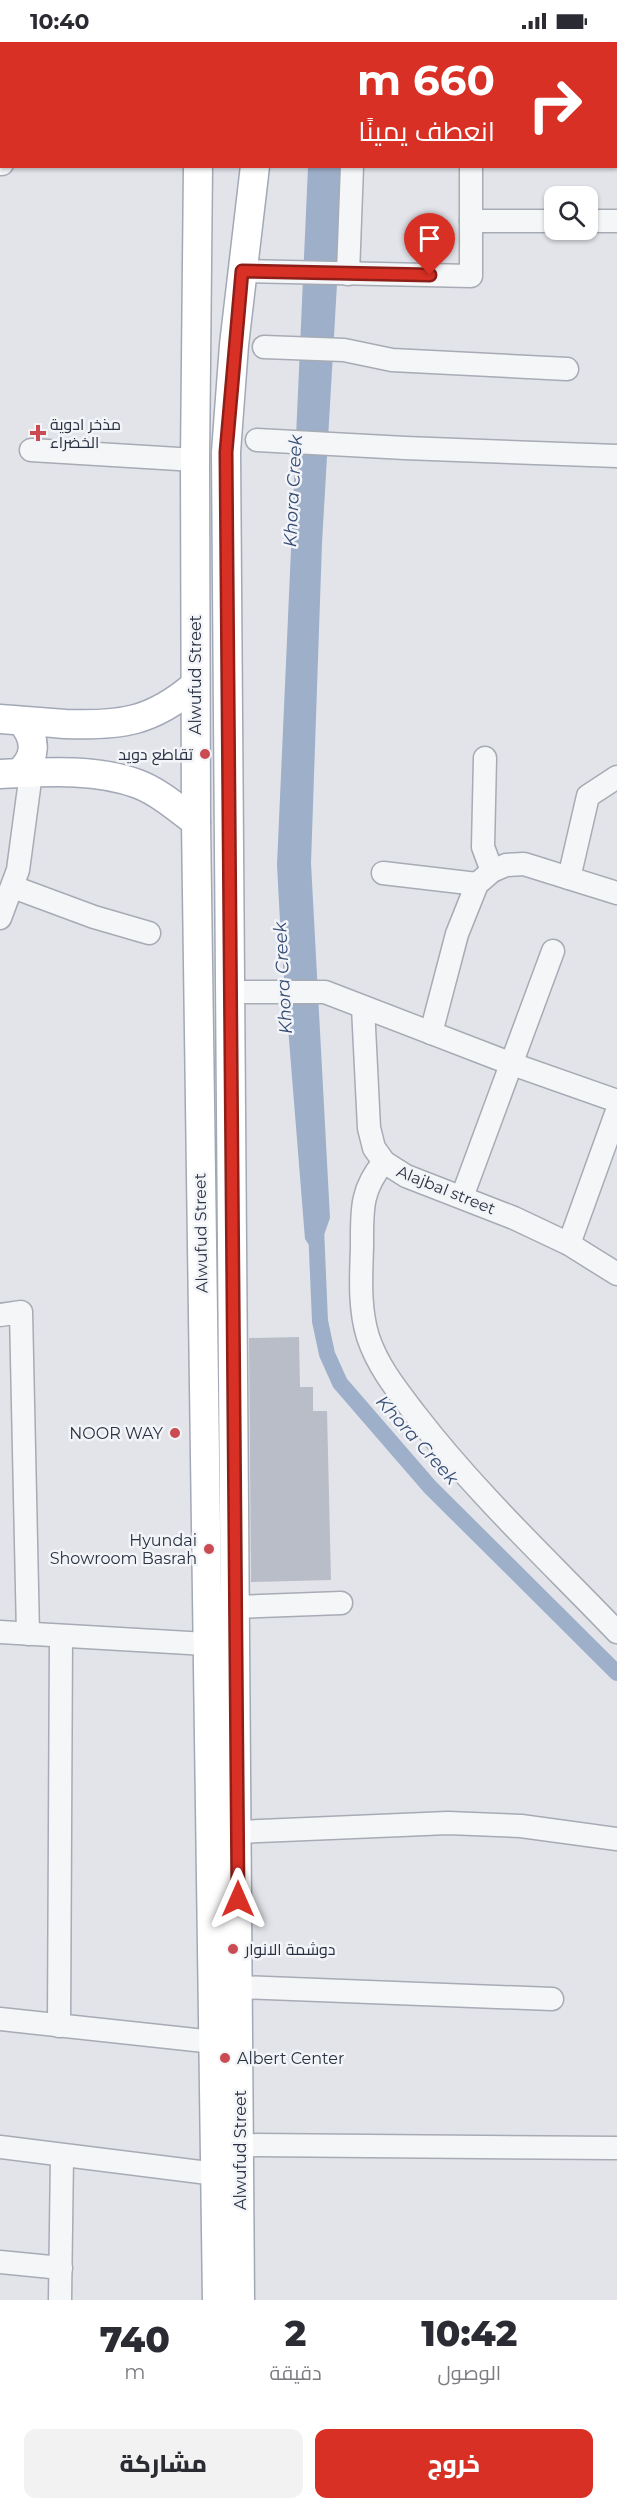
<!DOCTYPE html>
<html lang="ar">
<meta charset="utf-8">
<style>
:root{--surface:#fff;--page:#f2f2f3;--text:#2b2b33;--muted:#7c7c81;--accent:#d93025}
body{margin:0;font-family:Montserrat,Cairo,sans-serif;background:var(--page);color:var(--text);direction:rtl;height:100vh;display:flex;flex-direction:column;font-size:22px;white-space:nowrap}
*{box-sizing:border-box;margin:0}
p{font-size:20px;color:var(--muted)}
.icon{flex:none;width:33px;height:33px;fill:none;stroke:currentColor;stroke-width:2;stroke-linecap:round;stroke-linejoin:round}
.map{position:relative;height:2258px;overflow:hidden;direction:ltr}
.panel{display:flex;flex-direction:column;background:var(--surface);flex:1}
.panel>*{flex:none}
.top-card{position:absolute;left:0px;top:0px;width:618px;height:126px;box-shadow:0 2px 4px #0004;direction:rtl;background:#d93025;color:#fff;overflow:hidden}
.fabs{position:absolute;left:544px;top:144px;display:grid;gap:12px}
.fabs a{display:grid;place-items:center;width:54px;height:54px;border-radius:12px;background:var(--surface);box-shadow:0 2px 4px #0004;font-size:30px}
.pin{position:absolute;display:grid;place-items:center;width:51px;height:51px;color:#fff;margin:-62px -26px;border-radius:50% 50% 50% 0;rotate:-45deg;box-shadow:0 0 6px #0007}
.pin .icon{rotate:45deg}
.me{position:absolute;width:66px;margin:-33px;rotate:0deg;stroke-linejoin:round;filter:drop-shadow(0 0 4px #0008)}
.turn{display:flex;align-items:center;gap:21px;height:126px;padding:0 24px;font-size:27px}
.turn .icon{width:78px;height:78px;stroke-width:2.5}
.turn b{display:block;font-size:42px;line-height:51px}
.eta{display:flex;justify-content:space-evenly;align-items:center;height:102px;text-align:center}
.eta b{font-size:36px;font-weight:800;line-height:42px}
.button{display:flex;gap:12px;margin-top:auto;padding:12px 24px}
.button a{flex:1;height:69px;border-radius:12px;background:var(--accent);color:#fff;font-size:24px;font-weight:800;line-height:69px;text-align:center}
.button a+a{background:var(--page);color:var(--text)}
.status{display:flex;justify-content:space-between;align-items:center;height:42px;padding:0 30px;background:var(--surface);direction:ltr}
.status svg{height:16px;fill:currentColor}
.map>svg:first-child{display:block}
.water{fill:#9eafc9}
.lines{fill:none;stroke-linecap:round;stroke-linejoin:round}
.canal{stroke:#9eafc9;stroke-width:16}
.building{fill:#b9bdc7}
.minor-casing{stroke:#a7abb4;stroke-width:25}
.major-casing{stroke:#a2a8b5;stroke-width:31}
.minor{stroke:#f5f6f8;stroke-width:22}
.major{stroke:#fff;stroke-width:28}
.route-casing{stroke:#8d1f18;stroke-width:15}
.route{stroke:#d93025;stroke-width:10}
.poi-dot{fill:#cb4b53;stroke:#f2f4f7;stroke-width:2}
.labels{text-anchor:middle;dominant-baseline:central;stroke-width:5;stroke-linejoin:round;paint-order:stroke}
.poi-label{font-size:16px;fill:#2a3142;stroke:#f2f4f7;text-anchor:start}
.street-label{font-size:16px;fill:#2a3142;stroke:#f2f4f7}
.water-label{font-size:18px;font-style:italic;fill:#354c75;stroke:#f2f4f7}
</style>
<div class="status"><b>10:40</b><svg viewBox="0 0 49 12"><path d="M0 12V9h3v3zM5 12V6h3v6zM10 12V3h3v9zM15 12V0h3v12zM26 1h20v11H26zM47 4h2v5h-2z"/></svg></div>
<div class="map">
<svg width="617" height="2258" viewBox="0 0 617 2258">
<rect width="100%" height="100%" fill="#e2e4ea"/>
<path class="water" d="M308 125H341L340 190 322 501 311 821 330 1176 324 1193 315 1206 309 1203 305 1197 281 898 277 823Z"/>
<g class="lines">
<path class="canal" d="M316 1186 320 1279 327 1312 340 1341 430 1445 617 1631"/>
</g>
<path class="building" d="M299 1295 300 1345H313V1369H327L331 1538 251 1540 249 1296Z"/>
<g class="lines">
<defs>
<g id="minor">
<path d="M529 0V2"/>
<path d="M355 2V0"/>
<path d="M616 98H617"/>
<path d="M0 122H2"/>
<path d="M471 179H555"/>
<path d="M588 179H617"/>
<path d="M242 229 471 234V124"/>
<path d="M348 232 352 124"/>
<path d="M264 305 344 308 392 318 567 327"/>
<path d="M257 398 405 406 617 414"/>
<path d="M31 408 195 418"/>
<path d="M485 716 483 805 492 829"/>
<path d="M383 831 477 842"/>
<path d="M569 836 588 754 617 735"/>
<path d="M13 845 94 875 149 891"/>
<path d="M0 876 18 828 31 731"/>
<path d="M232 950H325L512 1022 617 1059"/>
<path d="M363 965 369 1086 374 1106 384 1120 406 1134 514 1176 569 1202 617 1232"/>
<path d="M431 991 457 892 477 842 492 829 506 823 524 822 617 851"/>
<path d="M384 1120C360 1148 362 1170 362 1205 361 1235 359 1266 368 1295 378 1325 397 1348 416 1373 476 1451 549 1519 617 1590"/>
<path d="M462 1155 553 909"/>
<path d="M569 1202 617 1069"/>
<path d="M0 1273 21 1270 28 1592"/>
<path d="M234 1565 341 1561"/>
<path d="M0 1590 206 1602"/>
<path d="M238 1790 448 1781 521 1784 617 1797"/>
<path d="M238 1945 552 1957"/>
<path d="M0 1977 214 2000"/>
<path d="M59 1984 61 1594"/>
<path d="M240 2103 617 2106"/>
<path d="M0 2105 216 2132"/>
<path d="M0 2220 61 2226"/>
<path d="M60 2258 62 2114"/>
</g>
<g id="major">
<path d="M205 2V0"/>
<path d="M271 2V0"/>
<path d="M198 124 195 418 196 780 217 2258"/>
<path d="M0 677C22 679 43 680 65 682 121 684 152 680 195 643"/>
<path d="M19 731C37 715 37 697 21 679"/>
<path d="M0 732C44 730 96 726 138 742 159 750 177 766 196 780"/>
<path d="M240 2258 226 410 234 303 255 124"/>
</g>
</defs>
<use href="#minor" class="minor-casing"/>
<use href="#major" class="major-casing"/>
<use href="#minor" class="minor"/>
<use href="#major" class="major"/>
</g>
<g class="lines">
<defs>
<path id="route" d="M238 1857 226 410 242 229 430 233"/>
</defs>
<use href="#route" class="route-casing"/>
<use href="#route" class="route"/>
</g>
<g class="poi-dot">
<path d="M35 382h6v6h6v6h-6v6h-6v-6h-6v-6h6z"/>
<circle cx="205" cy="712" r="6"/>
<circle cx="175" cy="1391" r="6"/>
<circle cx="209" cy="1507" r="6"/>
<circle cx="233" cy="1907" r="6"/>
<circle cx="225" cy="2016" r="6"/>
</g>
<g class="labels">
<g class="poi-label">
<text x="50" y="382">مذخر ادوية<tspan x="50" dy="18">الخضراء</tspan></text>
<text x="193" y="712" text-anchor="end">تقاطع دويد</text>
<text x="163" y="1391" text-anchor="end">NOOR WAY</text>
<text x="197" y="1498" text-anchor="end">Hyundai<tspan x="197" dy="18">Showroom Basrah</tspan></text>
<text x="245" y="1907">دوشمة الانوار</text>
<text x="237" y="2016">Albert Center</text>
</g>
<g class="street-label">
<text transform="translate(195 633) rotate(-90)">Alwufud Street</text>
<text transform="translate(446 1148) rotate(22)">Alajbal street</text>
<text transform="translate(201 1191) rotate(-91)">Alwufud Street</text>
<text transform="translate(240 2108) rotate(-90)">Alwufud Street</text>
</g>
<g class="water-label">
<text transform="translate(293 449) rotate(-87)">Khora Creek</text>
<text transform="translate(283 936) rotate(-93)">Khora Creek</text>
<text transform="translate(417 1398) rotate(48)">Khora Creek</text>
</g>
</g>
</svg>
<div class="fabs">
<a><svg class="icon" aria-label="search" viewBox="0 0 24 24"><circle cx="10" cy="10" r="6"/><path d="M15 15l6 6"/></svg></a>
</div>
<div class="pin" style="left:430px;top:233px;background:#d93025"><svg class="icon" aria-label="arrive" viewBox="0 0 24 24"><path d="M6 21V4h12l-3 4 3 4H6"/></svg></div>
<svg class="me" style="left:238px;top:1857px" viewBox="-20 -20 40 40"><path d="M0-17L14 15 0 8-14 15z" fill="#d93025" stroke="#fff" stroke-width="4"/></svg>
<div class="top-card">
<div class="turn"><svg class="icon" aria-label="right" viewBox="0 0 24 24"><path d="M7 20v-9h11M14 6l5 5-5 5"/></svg><div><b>660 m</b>انعطف يمينًا</div></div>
</div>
</div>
<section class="panel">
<div class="eta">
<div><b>10:42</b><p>الوصول</p></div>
<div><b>2</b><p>دقيقة</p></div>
<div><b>740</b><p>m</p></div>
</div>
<div class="button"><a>خروج</a><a>مشاركة</a></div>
</section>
